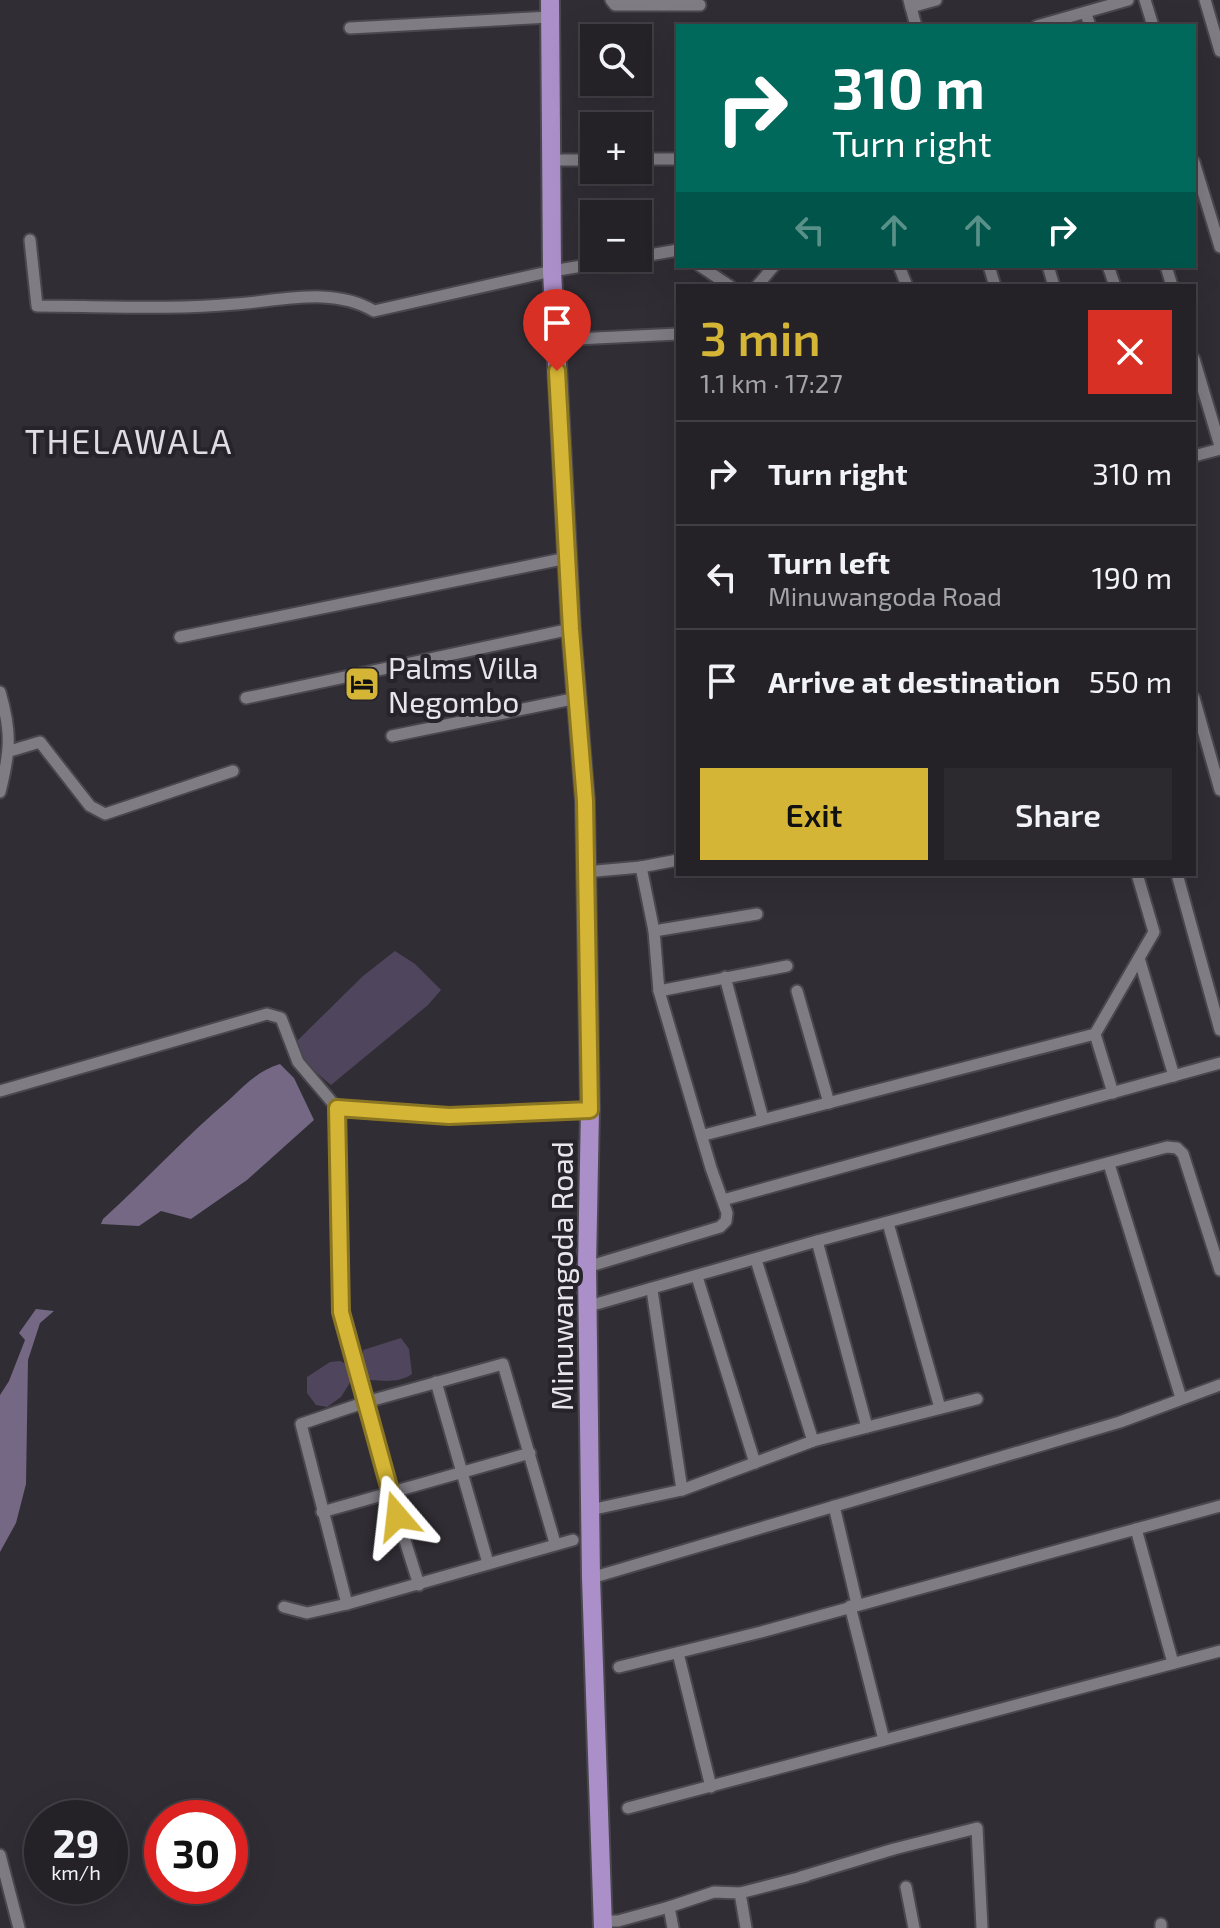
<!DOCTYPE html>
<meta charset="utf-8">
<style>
:root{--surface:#242227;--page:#2c2a2f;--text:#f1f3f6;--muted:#a3a4a7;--line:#413f44;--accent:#d5b535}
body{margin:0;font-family:"Exo 2",sans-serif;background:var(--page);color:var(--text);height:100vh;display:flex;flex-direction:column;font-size:30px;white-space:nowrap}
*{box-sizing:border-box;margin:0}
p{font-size:26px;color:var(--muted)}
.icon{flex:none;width:44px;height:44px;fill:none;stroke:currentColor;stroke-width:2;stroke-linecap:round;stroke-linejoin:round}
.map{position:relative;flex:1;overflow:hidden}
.side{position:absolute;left:676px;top:284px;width:520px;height:592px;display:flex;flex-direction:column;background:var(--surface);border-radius:0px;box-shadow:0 8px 32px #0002,0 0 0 2px var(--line)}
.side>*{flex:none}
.hud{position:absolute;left:676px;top:24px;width:520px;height:244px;border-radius:0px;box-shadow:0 8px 32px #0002,0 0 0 2px var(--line);background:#00695c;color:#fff;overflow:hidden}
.tools{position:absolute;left:580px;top:24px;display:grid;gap:16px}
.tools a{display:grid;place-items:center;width:72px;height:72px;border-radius:0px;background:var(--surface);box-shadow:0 8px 32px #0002,0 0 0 2px var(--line);font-size:40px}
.speed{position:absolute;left:24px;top:1800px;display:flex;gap:16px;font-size:40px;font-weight:700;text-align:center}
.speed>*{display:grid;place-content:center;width:104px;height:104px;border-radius:50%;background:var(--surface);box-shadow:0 8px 32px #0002,0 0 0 2px var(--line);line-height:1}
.speed small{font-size:20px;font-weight:400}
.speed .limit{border:12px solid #d22;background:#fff;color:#111}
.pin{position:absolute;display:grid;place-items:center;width:68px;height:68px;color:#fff;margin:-82px -34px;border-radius:50% 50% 50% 0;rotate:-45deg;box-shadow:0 0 8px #0007}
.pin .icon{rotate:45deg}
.me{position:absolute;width:88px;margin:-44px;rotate:343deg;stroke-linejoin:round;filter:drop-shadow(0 0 6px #0008)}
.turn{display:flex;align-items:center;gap:28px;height:168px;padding:0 24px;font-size:36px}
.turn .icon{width:104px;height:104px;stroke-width:2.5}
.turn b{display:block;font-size:56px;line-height:68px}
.lanes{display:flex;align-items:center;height:76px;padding:0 24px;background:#0003;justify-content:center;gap:40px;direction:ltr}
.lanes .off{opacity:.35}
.round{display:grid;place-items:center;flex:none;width:84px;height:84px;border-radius:0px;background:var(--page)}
.summary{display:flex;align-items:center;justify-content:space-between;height:136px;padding:0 24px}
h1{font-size:48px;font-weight:600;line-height:60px;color:var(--accent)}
.button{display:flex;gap:16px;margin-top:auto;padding:16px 24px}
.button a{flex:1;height:92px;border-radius:0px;background:var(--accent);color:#111;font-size:32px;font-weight:600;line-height:92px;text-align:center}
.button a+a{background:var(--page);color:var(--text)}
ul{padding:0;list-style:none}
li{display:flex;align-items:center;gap:24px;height:104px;padding:0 24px;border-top:2px solid var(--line)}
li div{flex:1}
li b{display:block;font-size:30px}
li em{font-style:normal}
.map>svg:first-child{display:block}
.green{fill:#4f455c}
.water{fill:#756885}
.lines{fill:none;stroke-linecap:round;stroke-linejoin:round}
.minor-casing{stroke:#4a484e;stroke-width:15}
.primary-casing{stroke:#4a484e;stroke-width:22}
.minor{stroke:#7f7c84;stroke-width:11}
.primary{stroke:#aa8fc9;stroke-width:18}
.route-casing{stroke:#8a7622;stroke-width:20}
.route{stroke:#d5b535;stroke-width:14}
.labels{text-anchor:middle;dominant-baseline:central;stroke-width:8;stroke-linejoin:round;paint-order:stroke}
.poi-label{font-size:30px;fill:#e8e6eb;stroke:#26242a;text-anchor:start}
.street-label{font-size:30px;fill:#e8e6eb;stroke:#26242a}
.quarter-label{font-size:34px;letter-spacing:2px;fill:#e0dce5;stroke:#26242a}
</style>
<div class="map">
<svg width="1220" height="1928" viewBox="0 0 1220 1928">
<rect width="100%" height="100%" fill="#302d34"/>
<g class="green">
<path d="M395 951 415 964 441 990 428 1005 331 1085 312 1069 306 1068 297 1041 363 976Z"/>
<path d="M401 1338 409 1349 412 1374C399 1383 385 1381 370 1380L362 1370 363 1350Z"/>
<path d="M340 1361 348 1365 351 1381 341 1397 327 1407 316 1405 307 1393V1377L330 1362Z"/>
</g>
<g class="water">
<path d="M280 1064 294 1078 314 1120 247 1180 191 1219 161 1211 139 1226 101 1224 103 1219C146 1180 185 1137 230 1099 245 1085 259 1070 280 1064Z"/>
<path d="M36 1309 54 1311 40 1323 28 1360 26 1484 16 1523 0 1552V1395L9 1381 25 1340 19 1333Z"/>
</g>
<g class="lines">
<defs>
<g id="minor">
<path d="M611 0 615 5H700"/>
<path d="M909 0 916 26"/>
<path d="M1145 0 1153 26"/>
<path d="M1205 0 1220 51"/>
<path d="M911 7 936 0"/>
<path d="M1086 14 1090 26"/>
<path d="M1037 26 1128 0"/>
<path d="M350 28 550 17"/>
<path d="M638 159H678"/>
<path d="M551 160H594"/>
<path d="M1194 162 1220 247"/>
<path d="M30 240 37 306C101 306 172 310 235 304 280 301 333 286 374 311L552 271 630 258"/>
<path d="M638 257 678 250"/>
<path d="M700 266 730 286"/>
<path d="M899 266 907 286"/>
<path d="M989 266 995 286"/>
<path d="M1048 266 1054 286"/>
<path d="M1108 266 1115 286"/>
<path d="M1166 266 1172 286"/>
<path d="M757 286 774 266"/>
<path d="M555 340 678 334"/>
<path d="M1194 359 1220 446"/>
<path d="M1194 456 1220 449"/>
<path d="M180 637 567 558"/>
<path d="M0 692C12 733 10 752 0 792"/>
<path d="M246 698 571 629"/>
<path d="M1194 698 1220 790"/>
<path d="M392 736 577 698"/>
<path d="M10 751 40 742 90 806 105 814 233 771"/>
<path d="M585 872 641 867"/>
<path d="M1177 874 1220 1030"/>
<path d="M654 931 757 914"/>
<path d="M1139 958 1174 1076"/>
<path d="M725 977 763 1119"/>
<path d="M659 991 787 966"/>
<path d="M797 991 829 1103"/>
<path d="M1095 1034 1113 1093"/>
<path d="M0 1091 267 1014 281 1018 298 1062 337 1108 449 1116 590 1110"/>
<path d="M337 1108 341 1312 390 1493 419 1585"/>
<path d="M704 1135 1095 1034 1154 932 1137 874"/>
<path d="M1109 1164 1181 1398"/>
<path d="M723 1200 1220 1063"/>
<path d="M888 1223 940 1408"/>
<path d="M817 1241 867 1427"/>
<path d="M756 1260 813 1441"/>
<path d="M587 1267 720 1227 726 1221 727 1213 711 1168 659 991 654 931 641 867 678 860"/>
<path d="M697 1277 755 1463"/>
<path d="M652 1290 682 1490"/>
<path d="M589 1306 817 1241 1167 1147 1177 1148 1183 1154 1220 1270"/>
<path d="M436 1382 488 1563"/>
<path d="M834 1506 857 1604"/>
<path d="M590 1510 682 1490 813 1441 977 1399"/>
<path d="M322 1512 530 1453"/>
<path d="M1136 1529 1173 1663"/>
<path d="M591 1578 1120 1422 1220 1385"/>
<path d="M347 1604 301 1424 366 1402 503 1364 555 1543"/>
<path d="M850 1606 884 1740"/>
<path d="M284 1607 307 1613 347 1604 573 1540"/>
<path d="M678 1653 711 1787"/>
<path d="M619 1667 761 1632 1220 1506"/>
<path d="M628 1808 1220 1651"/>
<path d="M0 1855 19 1928"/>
<path d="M801 1877 894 1849 977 1828 982 1928"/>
<path d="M906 1887 914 1928"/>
<path d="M603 1921H618L669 1907"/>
<path d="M673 1928 669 1907 714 1892 740 1893"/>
<path d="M746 1928 740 1893 806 1876"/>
<path d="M1161 1928V1924"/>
</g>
<path id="primary" d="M550 0 552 271 571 629 585 801 590 1110 587 1267 591 1578 603 1928"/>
</defs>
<use href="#minor" class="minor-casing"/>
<use href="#primary" class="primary-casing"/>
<use href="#minor" class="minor"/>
<use href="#primary" class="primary"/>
</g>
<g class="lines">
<defs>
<path id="route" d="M397 1516 341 1312 337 1108 449 1116 590 1110 585 801 571 629 557 371"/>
</defs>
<use href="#route" class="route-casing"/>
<use href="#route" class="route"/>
</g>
<defs>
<symbol id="hotel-square" viewBox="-11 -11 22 22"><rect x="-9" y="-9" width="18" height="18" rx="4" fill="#d5b535" stroke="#26242a"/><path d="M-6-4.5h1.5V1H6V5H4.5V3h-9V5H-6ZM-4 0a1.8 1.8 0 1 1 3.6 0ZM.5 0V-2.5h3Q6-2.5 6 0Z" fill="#111"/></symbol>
</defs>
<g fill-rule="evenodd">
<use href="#hotel-square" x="342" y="664" width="40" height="40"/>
</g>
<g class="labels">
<g class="poi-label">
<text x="388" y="667">Palms Villa<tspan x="388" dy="34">Negombo</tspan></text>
</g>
<g class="street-label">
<text transform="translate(561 1276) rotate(-90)">Minuwangoda Road</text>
</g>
<g class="quarter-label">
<text x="129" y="440">THELAWALA</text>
</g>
</g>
</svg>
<div class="tools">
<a><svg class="icon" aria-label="search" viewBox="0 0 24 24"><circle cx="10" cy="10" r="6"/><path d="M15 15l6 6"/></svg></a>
<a>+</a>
<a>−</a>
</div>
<div class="speed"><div>29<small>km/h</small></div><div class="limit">30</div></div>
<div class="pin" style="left:557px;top:371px;background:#d93025"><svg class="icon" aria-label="arrive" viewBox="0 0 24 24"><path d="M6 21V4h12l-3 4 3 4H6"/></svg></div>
<svg class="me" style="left:397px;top:1516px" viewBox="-20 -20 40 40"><path d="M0-17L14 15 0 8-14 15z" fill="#d5b535" stroke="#fff" stroke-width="4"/></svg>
<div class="hud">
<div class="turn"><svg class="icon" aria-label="right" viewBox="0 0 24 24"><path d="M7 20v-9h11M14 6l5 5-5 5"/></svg><div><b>310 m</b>Turn right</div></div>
<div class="lanes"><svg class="icon off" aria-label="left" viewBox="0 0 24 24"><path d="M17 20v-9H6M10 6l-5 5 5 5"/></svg><svg class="icon off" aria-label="ahead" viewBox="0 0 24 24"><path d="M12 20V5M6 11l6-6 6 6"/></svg><svg class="icon off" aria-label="ahead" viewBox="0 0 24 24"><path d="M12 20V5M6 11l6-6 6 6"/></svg><svg class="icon" aria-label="right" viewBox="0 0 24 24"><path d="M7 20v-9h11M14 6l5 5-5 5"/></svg></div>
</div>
<section class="side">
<div class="summary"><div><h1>3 min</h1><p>1.1 km · 17:27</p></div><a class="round" style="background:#d93025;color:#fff"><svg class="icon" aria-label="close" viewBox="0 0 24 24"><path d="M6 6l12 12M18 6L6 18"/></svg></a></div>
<ul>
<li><svg class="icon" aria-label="right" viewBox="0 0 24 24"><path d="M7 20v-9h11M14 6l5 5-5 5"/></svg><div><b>Turn right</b></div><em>310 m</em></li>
<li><svg class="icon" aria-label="left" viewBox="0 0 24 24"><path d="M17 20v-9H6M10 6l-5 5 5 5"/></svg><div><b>Turn left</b><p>Minuwangoda Road</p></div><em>190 m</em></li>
<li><svg class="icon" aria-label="arrive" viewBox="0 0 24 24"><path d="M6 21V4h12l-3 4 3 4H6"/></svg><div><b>Arrive at destination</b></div><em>550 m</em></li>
</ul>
<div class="button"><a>Exit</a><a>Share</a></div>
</section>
</div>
